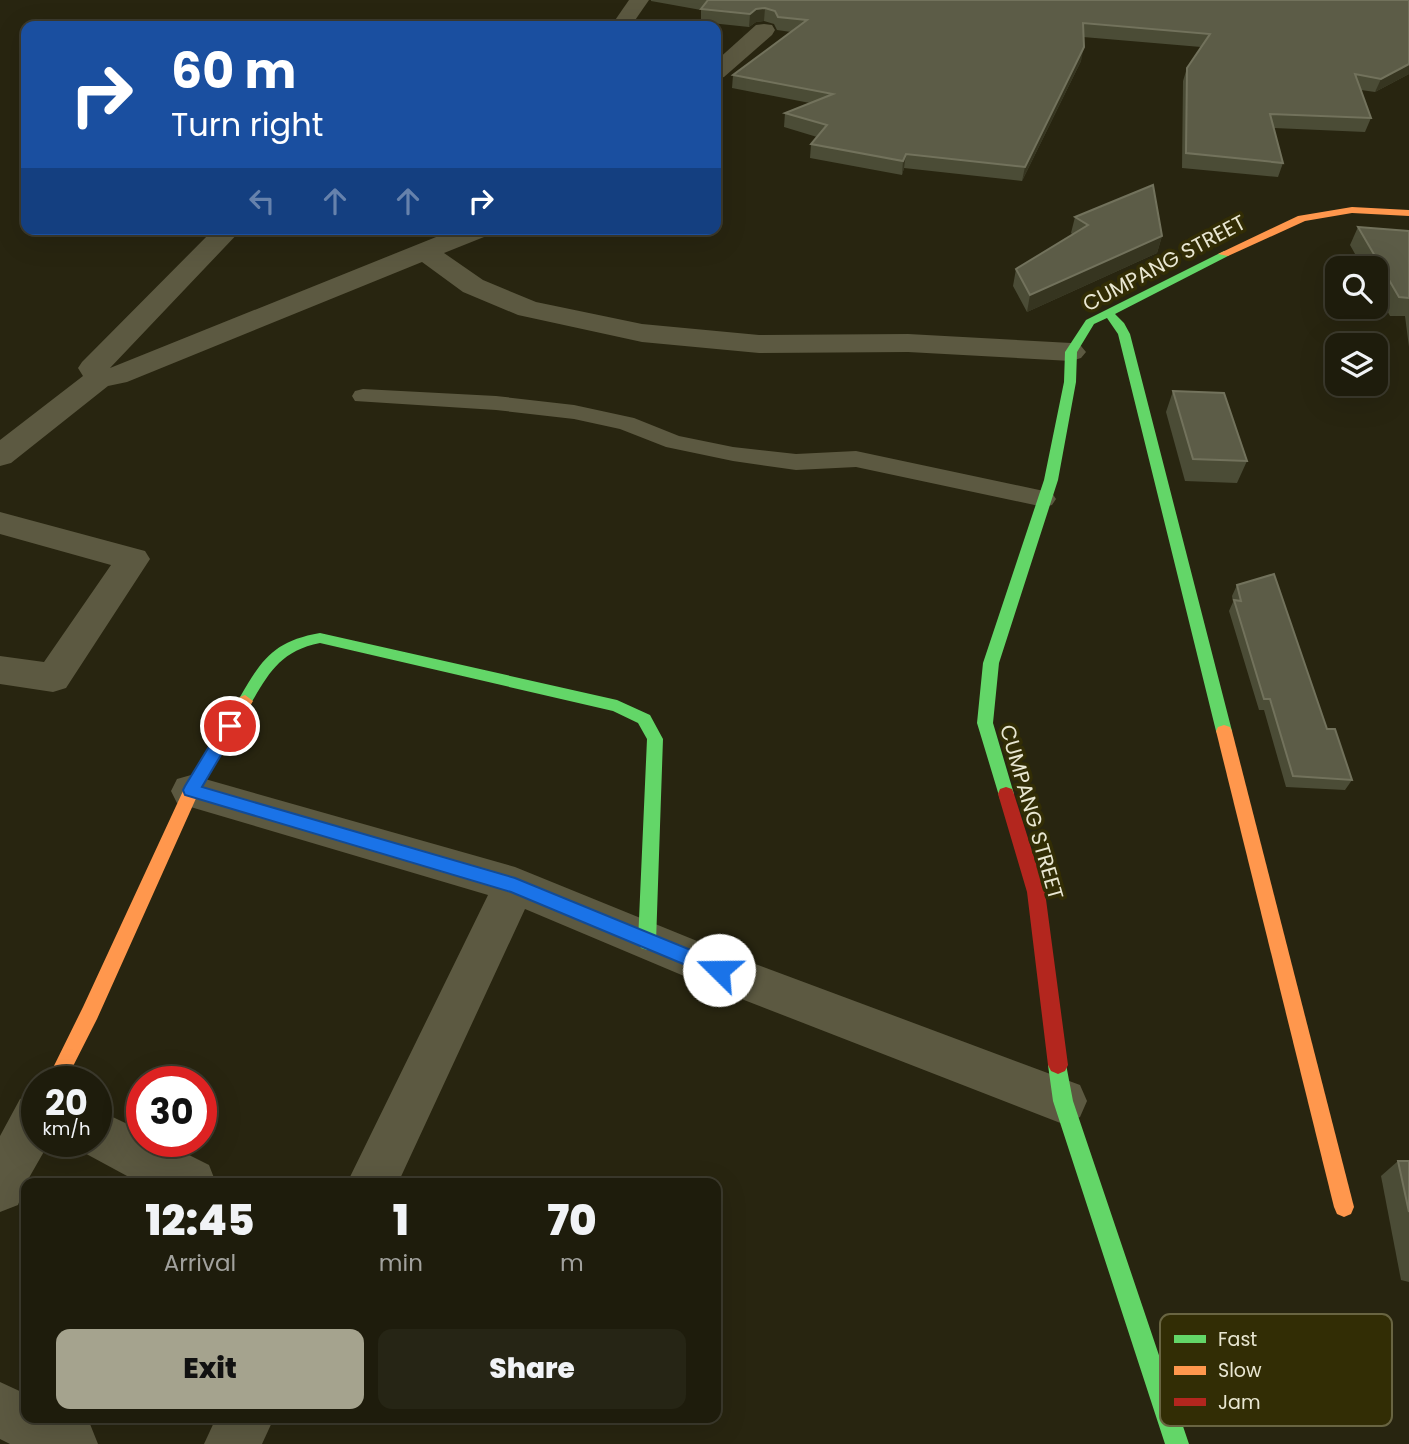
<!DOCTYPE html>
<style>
:root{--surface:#1e1c0c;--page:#262515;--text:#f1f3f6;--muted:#a1a19d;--line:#3c3a2d;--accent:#a5a38e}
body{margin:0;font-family:Poppins,sans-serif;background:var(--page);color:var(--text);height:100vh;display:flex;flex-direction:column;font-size:26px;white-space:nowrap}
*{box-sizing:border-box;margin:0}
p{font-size:23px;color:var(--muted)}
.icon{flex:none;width:38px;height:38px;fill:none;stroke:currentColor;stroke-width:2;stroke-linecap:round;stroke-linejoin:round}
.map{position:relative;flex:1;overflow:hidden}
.side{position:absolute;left:21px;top:1178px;width:700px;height:245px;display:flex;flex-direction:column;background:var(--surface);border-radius:14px;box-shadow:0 7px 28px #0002,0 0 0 2px var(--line)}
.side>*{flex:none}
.banner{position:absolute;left:21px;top:21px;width:700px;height:214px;border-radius:14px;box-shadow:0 7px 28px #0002,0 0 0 2px var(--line);background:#1a4fa0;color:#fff;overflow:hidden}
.buttons{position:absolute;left:1325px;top:256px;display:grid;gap:14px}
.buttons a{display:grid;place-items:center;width:63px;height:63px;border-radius:14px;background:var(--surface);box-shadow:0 7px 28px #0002,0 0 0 2px var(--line);font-size:35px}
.speed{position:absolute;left:21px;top:1066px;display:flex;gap:14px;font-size:35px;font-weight:700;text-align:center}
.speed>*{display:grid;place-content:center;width:91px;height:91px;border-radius:50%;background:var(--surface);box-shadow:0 7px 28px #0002,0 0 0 2px var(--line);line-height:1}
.speed small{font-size:18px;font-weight:400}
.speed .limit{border:10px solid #d22;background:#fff;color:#111}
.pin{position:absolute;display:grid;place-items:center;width:60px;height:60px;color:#fff;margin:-30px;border:4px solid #fff;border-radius:50%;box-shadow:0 2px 7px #0007}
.me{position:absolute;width:77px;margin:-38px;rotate:292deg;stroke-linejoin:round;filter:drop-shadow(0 0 5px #0008)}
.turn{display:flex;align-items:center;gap:24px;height:147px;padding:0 35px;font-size:32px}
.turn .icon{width:91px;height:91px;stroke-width:2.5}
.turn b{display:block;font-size:49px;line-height:60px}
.lanes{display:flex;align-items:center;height:66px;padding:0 35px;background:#0003;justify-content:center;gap:35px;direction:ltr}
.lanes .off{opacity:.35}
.eta{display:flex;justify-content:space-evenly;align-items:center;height:119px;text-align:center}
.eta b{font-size:42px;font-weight:800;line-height:49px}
.button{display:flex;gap:14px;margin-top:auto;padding:14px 35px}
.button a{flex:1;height:80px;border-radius:14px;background:var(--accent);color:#111;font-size:28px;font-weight:800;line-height:80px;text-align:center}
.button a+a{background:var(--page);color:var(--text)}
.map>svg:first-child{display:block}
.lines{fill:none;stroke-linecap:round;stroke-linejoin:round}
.lane{fill:#5c5941;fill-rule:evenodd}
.street{fill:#5c5941;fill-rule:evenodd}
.fast{fill:#63d668;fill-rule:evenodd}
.slow{fill:#ff974d;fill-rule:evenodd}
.jam{fill:#b3261e;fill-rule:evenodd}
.wall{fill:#4b4c36}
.shaded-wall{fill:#363520}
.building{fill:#5c5c47;stroke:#72725c;stroke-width:2}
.route{fill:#1a73e8;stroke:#114b97;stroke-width:2}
.labels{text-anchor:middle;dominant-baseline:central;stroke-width:7;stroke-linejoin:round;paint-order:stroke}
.street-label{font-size:21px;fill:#e9e7d2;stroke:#322d05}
.key{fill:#322d05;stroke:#696542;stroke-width:2}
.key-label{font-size:19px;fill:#e9e7d2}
</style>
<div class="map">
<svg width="1409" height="1444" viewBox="0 0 1409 1444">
<rect width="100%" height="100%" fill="#282510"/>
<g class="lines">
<path class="lane" d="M363 389 496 396 574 405 634 418 679 436 733 447 796 454 856 451 1044 491 1052 493 1056 499 1052 505 1044 507 856 467 796 470 733 461 666 447 620 429 574 419 496 410 355 401 352 396 355 391Z"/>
<g class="street">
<path d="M629 0H649L631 26H611Z"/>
<path d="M764 24 772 25 775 30 772 35 724 77 716 79V61L756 25Z"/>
<path d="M214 229H242L110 368 456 229H493L489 235 444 253 483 280 536 302 642 324 759 335 908 334 1071 343 1081 346 1086 352 1081 358 1071 361 908 352 759 353 642 342 518 315 463 292 422 262 127 382 108 386 11 463 0 466V440L83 376 78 368 82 362Z"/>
<path d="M0 512 145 551 150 559 66 688 53 692 0 684V656L44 662 111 565 0 534Z"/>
<path d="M191 775 515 867 734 956 1080 1085 1087 1101 1080 1117 1063 1124 703 984 525 909 398 1183H347L488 895 177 803 171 791 177 779Z"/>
<path d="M37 1093V1141H50L26 1183 18 1205 0 1212V1136L20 1099Z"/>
<path d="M96 1109 142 1131V1141H161L209 1165 216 1183H140L79 1150 75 1141H96Z"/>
<path d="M0 1382 26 1394V1418H76L90 1424 98 1444H10L0 1439Z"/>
<path d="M216 1418H274L262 1444H204Z"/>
</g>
<g class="fast">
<path d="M1224 251 1230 254 1228 256 1115 314 1124 323 1130 334 1232 731 1230 735H1218L1216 731 1118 334 1107 318 1094 324 1077 352 1076 382 1058 480 999 663 993 723 1014 794 1012 799H1000L977 723 983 663 1044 480 1064 382 1065 352 1086 320Z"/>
<path d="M320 633 617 700 650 715 663 739 656 942 653 948 647 950 641 948 638 942 647 739 638 723 613 711 320 643C280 651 269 673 250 705H240L237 701 240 697C262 659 274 641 320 633Z"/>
<path d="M1058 1056 1065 1059 1073 1101 1189 1444H1165L1053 1101 1048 1065 1051 1059Z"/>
</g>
<g class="slow">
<path d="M1352 207 1409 210V216L1352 213 1305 221 1228 256 1218 254 1298 216Z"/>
<path d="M245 695 253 701 198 794 97 1019 65 1082H46L83 1007 183 791 240 697Z"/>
<path d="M1224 725 1230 727 1232 731 1354 1207 1351 1214 1344 1217 1337 1214 1334 1207 1216 731 1218 727Z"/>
</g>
<path class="jam" d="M1006 787 1012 789 1014 794 1045 892 1068 1065 1065 1071 1058 1074 1051 1071 1048 1065 1027 892 998 794 1000 789Z"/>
</g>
<g class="wall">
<path d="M651 0H1409V74L1375 92 1361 90 1371 118 1365 132 1274 128 1283 163 1278 177 1182 168 1183 81 1187 68 1201 47 1083 37 1081 61 1022 181 904 168 902 175 810 158 811 144 817 137 784 127 785 113 810 103 732 88 733 75 791 32 777 30 774 24 764 21 756 22 749 27 701 22V10L651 1Z"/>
<path d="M1075 217 1162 236 1157 253 1027 312 1013 286 1016 269 1073 235 1071 233Z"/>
<path d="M1358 227 1409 231V347L1405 316H1390L1376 290V268H1363L1350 245Z"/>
<path d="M1173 391 1247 461 1237 483 1185 481 1166 412Z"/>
<path d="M1237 585 1327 729 1352 780 1345 790 1286 787 1264 710H1259L1229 611 1233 602 1232 596Z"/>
<path d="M1398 1161H1409V1282L1401 1280 1381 1176Z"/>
</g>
<g class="shaded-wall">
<path d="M765 8 764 21 756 22 749 27 750 14 756 9Z"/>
<path d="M1084 47 1081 61 1022 181 1025 167Z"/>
<path d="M1409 64V74L1375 92 1381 79Z"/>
<path d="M906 154 904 168 902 175 903 161Z"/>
<path d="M1162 236 1157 253 1027 312 1030 295Z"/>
</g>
<g class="building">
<path d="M708 0H1409V64L1381 79 1355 74 1371 118 1270 114 1283 163 1186 153 1187 68 1210 34 1083 23 1084 47 1025 167 906 154 903 161 811 144 827 125 785 113 833 94 733 75 807 20 778 17 775 11 765 8 756 9 750 14 701 9Z"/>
<path d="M1153 185 1162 236 1030 295 1016 269 1088 225 1075 217Z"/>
<path d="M1358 227 1409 231V298L1399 297Z"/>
<path d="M1173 391 1224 393 1247 461 1193 459Z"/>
<path d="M1274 574 1327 729H1335L1352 780 1293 776 1270 699H1264L1234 600 1241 601 1237 585Z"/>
<path d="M1398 1161H1409V1212Z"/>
</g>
<path class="route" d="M230 720 238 726 202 787 515 878 725 964 728 970 725 976 719 979 712 976 511 892 185 795 183 790 185 786 224 722Z"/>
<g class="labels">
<g class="street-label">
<text transform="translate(1164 263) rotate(-28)">CUMPANG STREET</text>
<text transform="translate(1032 812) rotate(74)">CUMPANG STREET</text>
</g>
</g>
<rect x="1160" y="1314" width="232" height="112" rx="10" class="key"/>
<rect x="1174" y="1335" width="32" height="8" fill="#63d668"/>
<rect x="1174" y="1366" width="32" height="9" fill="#ff974d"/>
<rect x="1174" y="1398" width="32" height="8" fill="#b3261e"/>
<g class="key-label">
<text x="1218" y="1346">Fast</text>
<text x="1218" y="1377">Slow</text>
<text x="1218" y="1409">Jam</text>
</g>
</svg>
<div class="buttons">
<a><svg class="icon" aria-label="search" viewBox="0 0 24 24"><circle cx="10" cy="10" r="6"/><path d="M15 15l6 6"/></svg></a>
<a><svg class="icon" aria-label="layers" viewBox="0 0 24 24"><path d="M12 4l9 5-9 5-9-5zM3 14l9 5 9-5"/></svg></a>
</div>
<div class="speed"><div>20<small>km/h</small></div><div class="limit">30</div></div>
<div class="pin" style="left:230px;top:726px;background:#d93025"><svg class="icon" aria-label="arrive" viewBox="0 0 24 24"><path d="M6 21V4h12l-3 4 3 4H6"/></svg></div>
<svg class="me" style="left:719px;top:970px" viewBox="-20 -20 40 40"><circle r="19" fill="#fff"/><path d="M0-13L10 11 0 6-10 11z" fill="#1a73e8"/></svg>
<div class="banner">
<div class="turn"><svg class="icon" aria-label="right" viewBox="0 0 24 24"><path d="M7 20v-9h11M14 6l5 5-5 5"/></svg><div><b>60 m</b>Turn right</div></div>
<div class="lanes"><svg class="icon off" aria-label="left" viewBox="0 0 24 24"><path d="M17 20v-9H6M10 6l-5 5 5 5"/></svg><svg class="icon off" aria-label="ahead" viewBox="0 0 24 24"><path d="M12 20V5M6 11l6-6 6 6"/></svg><svg class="icon off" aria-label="ahead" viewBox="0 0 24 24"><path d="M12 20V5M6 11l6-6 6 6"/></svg><svg class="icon" aria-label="right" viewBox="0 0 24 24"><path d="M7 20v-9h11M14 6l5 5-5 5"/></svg></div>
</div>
<section class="side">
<div class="eta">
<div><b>12:45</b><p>Arrival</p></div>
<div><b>1</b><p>min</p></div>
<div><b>70</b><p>m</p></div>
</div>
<div class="button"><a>Exit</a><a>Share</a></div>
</section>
</div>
